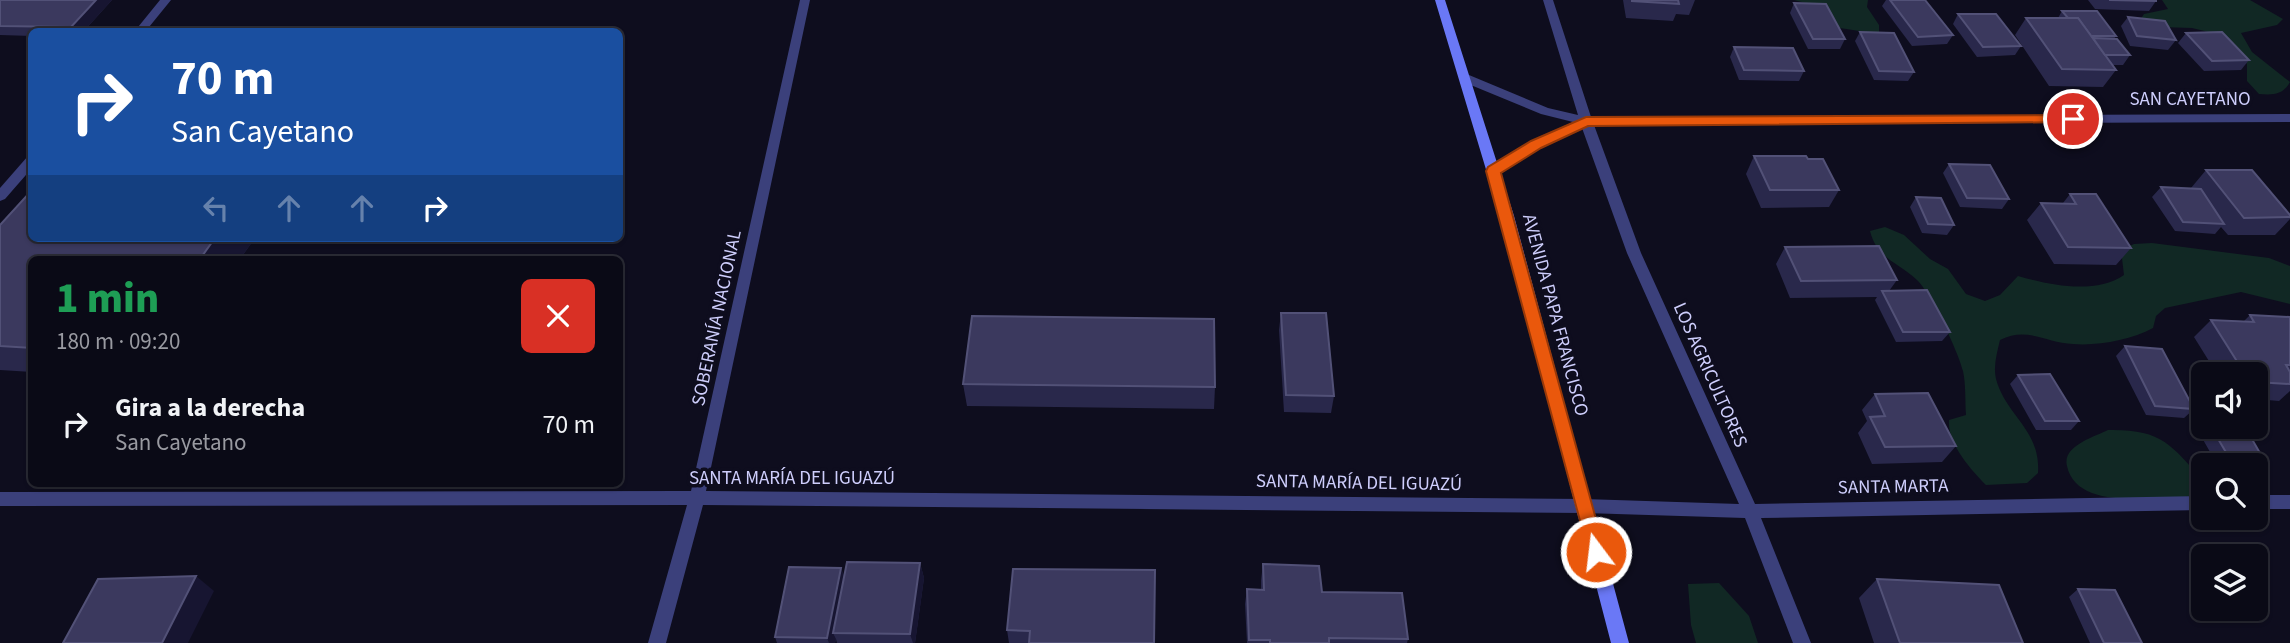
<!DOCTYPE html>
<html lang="es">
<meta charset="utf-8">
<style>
:root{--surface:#0a0a16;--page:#13131f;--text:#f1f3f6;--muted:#999aa1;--line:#2a2b35}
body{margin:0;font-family:"Source Sans 3",sans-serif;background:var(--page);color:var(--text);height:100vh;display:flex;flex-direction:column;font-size:26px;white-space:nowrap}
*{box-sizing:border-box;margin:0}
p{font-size:23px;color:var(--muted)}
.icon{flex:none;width:38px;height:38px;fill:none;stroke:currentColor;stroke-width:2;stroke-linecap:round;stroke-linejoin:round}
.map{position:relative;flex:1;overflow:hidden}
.drawer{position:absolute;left:28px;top:256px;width:595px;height:231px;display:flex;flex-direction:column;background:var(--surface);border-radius:10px;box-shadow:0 2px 5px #0004,0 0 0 2px var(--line)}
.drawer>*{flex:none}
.hud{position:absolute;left:28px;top:28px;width:595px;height:214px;border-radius:10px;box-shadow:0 2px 5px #0004,0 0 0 2px var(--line);background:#1a4fa0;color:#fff;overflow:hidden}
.fabs{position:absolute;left:2191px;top:362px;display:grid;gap:14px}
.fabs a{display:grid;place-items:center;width:77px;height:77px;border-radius:10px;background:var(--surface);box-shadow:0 2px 5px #0004,0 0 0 2px var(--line);font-size:35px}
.pin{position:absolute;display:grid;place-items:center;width:60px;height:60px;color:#fff;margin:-30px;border:4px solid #fff;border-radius:50%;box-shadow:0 2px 7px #0007}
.me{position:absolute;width:77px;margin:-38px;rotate:345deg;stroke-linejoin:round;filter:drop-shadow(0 0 5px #0008)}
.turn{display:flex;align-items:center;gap:24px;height:147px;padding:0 28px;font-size:32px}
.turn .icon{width:91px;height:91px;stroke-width:2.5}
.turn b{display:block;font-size:49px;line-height:60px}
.lanes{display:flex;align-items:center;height:66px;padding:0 28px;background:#0003;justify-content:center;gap:35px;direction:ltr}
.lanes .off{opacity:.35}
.round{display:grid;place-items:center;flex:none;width:74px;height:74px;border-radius:10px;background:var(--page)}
.headline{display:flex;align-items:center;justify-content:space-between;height:119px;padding:0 28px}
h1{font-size:42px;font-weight:800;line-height:52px;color:#1e9e55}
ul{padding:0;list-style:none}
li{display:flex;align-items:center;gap:21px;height:98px;padding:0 28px}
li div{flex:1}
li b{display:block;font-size:26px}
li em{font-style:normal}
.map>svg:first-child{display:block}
.green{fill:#112824}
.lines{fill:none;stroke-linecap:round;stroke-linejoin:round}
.minor{fill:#3b407b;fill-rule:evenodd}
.secondary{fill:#6a78f6;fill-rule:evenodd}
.wall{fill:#29284b}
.shaded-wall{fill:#171531}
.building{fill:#3b395e;stroke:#525177;stroke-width:2}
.route{fill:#ea580c;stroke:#983908;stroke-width:2}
.labels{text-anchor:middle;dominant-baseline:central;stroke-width:7;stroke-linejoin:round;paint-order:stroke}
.street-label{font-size:19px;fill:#cecefc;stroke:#0e0d1e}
</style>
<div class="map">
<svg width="2290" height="643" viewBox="0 0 2290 643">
<rect width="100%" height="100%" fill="#0e0d1e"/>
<g class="green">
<path d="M1794 0H1868L1867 7 1879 25V34L1840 28 1817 6Z"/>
<path d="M2162 0H2250L2283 19 2277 25 2241 33 2252 52 2290 82C2283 95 2273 95 2259 94L2247 81V64L2225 36 2192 28 2160 27 2140 20 2144 14 2168 9Z"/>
<path d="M1885 227 1904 235 1930 259 1948 269 1966 294 1985 301 2000 295 2018 276C2049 285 2095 295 2124 275L2121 250 2134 244 2152 243 2269 258 2290 266V304L2241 292 2165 308 2156 316 2153 328C2131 340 2098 346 2073 344 2046 343 2027 326 2000 340 1997 353 1993 366 1996 379 2006 416 2041 430 2038 473L2027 483 1986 485C1971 470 1947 443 1949 420L1966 415C1965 401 1966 385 1963 371 1959 353 1930 292 1917 280 1898 262 1877 259 1870 231Z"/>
<path d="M2108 430C2161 429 2171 444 2203 481L2199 497C2165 495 2077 514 2067 466 2062 446 2094 437 2108 430Z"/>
<path d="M1719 583 1749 616 1758 643H1696L1691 625 1688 584Z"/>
</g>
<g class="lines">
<g class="minor">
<path d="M160 0H171L145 32H134Z"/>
<path d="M800 0H810L706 491 1584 499 1739 504 1627 253 1582 128 1540 147 1497 174 1493 175 1487 171 1532 141 1573 122 1541 114 1461 81V75H1469L1548 108 1578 115 1543 0H1553L1591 117 2290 114V122L1594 125 1641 253 1755 504 2203 496V510L1761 518 1811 643H1793L1745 518 1584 513 703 505 666 643H648L687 505 0 506V492L691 491Z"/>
<path d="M32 155V168L5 199 0 201V188L28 156Z"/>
<rect x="2256" y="495" width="34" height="14"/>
</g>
<path class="secondary" d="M1435 0H1445L1514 216 1629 643H1611L1500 216Z"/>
</g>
<g class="wall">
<path d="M0 0H112L83 32H32V36L0 35Z"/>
<path d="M1623 0H1695L1689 15 1676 14 1673 21 1626 18Z"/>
<path d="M1886 0H1925L1953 35 1947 44 1912 46 1882 6Z"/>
<path d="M2088 0H2156V1L2149 11 2095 9Z"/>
<path d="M1794 3 1845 39 1840 49H1808L1790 13Z"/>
<path d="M2062 11 2116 36 2114 39 2130 55 2123 65H2112L2116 70 2103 87 2049 86 2015 35 2026 18H2058Z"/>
<path d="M1958 14 2021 46 2015 55 1977 57 1953 24Z"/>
<path d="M2128 17 2176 40 2168 50 2130 46 2121 26Z"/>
<path d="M1860 32 1914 72 1908 81 1874 80 1855 41Z"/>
<path d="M2186 33 2249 60 2241 70 2204 71 2178 43Z"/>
<path d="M1734 47 1804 71 1799 81 1739 80 1730 57Z"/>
<path d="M1754 156 1808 159 1839 190 1829 207 1761 208 1746 174Z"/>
<path d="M1949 164 2009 199 2002 209 1960 207 1943 173Z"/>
<path d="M2206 170 2290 215V219L2275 235H2228L2221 227 2215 234 2175 231 2152 197 2161 187 2191 189V188Z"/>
<path d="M2070 194 2131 248 2116 265 2054 264 2027 220 2041 203H2063Z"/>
<path d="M1916 197 1954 225 1947 235 1922 233 1910 207Z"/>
<path d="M0 225 255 238 240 259H32V372L0 370Z"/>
<path d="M1785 247 1897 280 1889 291 1950 332 1942 341 1896 342 1875 300 1877 297 1790 298 1776 264Z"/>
<path d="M1281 313 1334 396 1331 413 1284 412 1279 330Z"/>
<path d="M2250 315 2288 317 2290 316V391L2279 401 2256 399V374H2217L2194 337 2211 320 2244 321Z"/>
<path d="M2125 346 2194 409 2184 418 2146 415 2116 356Z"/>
<path d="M2018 375 2079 421 2071 430H2036L2010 384Z"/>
<path d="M963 384 1215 387 1214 409 967 406Z"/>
<path d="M1875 394 1956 446 1942 462 1872 464 1858 433 1867 421 1862 410Z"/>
<path d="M2199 406H2203V427H2245L2268 467 2257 475H2256V466H2218L2189 415Z"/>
<path d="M920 563 924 578 915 643H837L836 639 835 643H777L775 637 841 568 844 577Z"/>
<path d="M1263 564 1322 592 1408 639 1407 643H1247L1245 604 1247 589 1261 590V580Z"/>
<path d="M1013 569 1154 643H1009L1007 630Z"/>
<path d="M1877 579 2023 643H1874L1859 598Z"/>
<path d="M2078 589 2142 643H2090L2069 597Z"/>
</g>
<g class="shaded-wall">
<path d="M96 0H112L83 32H75L71 27Z"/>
<path d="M215 238H255L240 259H200Z"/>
<path d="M920 563 924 578 915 643H913L910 634Z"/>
<path d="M841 568 847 583 833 633 836 639 835 643H829L827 638Z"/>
<path d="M196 576 214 591 188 643H162Z"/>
</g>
<g class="building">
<path d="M0 0H96L71 27 0 26Z"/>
<path d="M1632 0H1678L1679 4 1632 1Z"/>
<path d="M1890 0H1925L1953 35 1918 37Z"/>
<path d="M2109 0H2156V1Z"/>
<path d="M1794 3 1826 4 1845 39H1813Z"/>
<path d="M2062 11H2097L2116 36H2091L2078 18H2068Z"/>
<path d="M1958 14H1996L2021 46 1983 47Z"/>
<path d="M2128 17 2165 21 2176 40 2137 36Z"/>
<path d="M2026 18H2078L2116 70 2062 69Z"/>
<path d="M1860 32 1894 33 1914 72 1879 71Z"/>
<path d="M2222 32 2249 60 2212 61 2186 33Z"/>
<path d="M2093 38 2117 39 2130 55H2105Z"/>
<path d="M1734 47 1793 48 1804 71 1744 70Z"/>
<path d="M1754 156H1806L1808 159H1823L1839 190H1770Z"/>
<path d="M1949 164 1990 165 2009 199 1967 198Z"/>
<path d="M2206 170H2252L2290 215V217L2244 218Z"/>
<path d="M2161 187 2201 189 2224 224 2183 222Z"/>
<path d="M32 190V238H215L200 259H32V348L0 346V225Z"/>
<path d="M2070 194H2096L2131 248 2068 247 2041 203 2076 204Z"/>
<path d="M1916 197 1941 198 1954 225 1928 224Z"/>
<path d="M1879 246 1897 280 1801 281 1785 247Z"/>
<path d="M1927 290 1950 332H1903L1882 291Z"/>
<path d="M1281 313H1326L1334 396 1286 395Z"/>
<path d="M2250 315 2290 317V365H2286L2290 372V384L2256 382V374H2245L2211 320 2254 322Z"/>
<path d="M972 316 1214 319 1215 387 963 384Z"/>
<path d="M2125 346 2162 349 2194 409 2155 406Z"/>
<path d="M2050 374 2079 421H2045L2018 375Z"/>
<path d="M1928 393 1956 446 1885 447 1870 417 1885 416 1875 394Z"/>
<path d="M2199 406H2203V413Z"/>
<path d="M2211 427H2245L2268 467 2233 464Z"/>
<path d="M847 562 920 563 910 634 833 633Z"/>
<path d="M1263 564 1319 566 1322 592 1402 593 1408 639 1329 638V643H1270V640H1249L1247 589 1264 590Z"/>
<path d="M789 567 841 568 827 638 775 637Z"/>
<path d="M1013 569 1155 570 1154 643H1029L1030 631 1007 630Z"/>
<path d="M196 576 162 643H63L98 579Z"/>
<path d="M1877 579 1999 585 2023 643H1900Z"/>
<path d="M2078 589 2115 590 2142 643H2104Z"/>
</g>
<path class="route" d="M2073 115 2080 119 2078 122 1588 126 1541 148 1501 173 1605 552 1602 558 1596 560 1590 558 1486 171 1488 167 1531 141 1586 117Z"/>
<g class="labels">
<g class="street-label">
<text x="2190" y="99">SAN CAYETANO</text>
<text transform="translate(1555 315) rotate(75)">AVENIDA PAPA FRANCISCO</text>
<text transform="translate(717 318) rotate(-78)">SOBERANÍA NACIONAL</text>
<text transform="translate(1710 375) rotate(66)">LOS AGRICULTORES</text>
<text x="792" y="478">SANTA MARÍA DEL IGUAZÚ</text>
<text transform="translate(1359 483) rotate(1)">SANTA MARÍA DEL IGUAZÚ</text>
<text transform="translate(1893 487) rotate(-1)">SANTA MARTA</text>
</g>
</g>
</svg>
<div class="fabs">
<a><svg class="icon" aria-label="sound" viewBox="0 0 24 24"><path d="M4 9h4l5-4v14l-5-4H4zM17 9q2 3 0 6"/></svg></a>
<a><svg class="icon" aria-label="search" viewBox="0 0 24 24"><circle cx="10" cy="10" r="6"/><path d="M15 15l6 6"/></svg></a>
<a><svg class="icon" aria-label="layers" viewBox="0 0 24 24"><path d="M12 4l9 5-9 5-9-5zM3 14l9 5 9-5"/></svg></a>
</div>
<div class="pin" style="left:2073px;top:119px;background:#d93025"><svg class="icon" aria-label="arrive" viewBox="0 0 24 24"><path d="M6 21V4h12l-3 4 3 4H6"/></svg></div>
<svg class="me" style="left:1596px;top:552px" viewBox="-20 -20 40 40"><circle r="17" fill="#ea580c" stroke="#fff" stroke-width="3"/><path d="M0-11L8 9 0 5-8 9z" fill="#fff"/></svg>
<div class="hud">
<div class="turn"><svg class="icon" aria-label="right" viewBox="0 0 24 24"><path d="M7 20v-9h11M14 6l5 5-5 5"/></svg><div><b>70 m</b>San Cayetano</div></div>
<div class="lanes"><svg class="icon off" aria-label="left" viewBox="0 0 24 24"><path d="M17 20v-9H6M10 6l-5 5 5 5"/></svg><svg class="icon off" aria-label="ahead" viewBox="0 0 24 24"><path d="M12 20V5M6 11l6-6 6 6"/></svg><svg class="icon off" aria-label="ahead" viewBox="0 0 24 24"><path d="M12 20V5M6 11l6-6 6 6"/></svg><svg class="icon" aria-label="right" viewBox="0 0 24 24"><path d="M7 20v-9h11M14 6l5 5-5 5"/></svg></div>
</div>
<section class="drawer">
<div class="headline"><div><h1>1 min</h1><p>180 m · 09:20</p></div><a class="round" style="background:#d93025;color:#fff"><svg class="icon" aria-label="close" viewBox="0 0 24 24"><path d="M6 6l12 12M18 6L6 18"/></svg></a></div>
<ul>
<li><svg class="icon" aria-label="right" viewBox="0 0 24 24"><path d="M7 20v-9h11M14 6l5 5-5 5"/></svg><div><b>Gira a la derecha</b><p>San Cayetano</p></div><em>70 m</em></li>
</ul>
</section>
</div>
